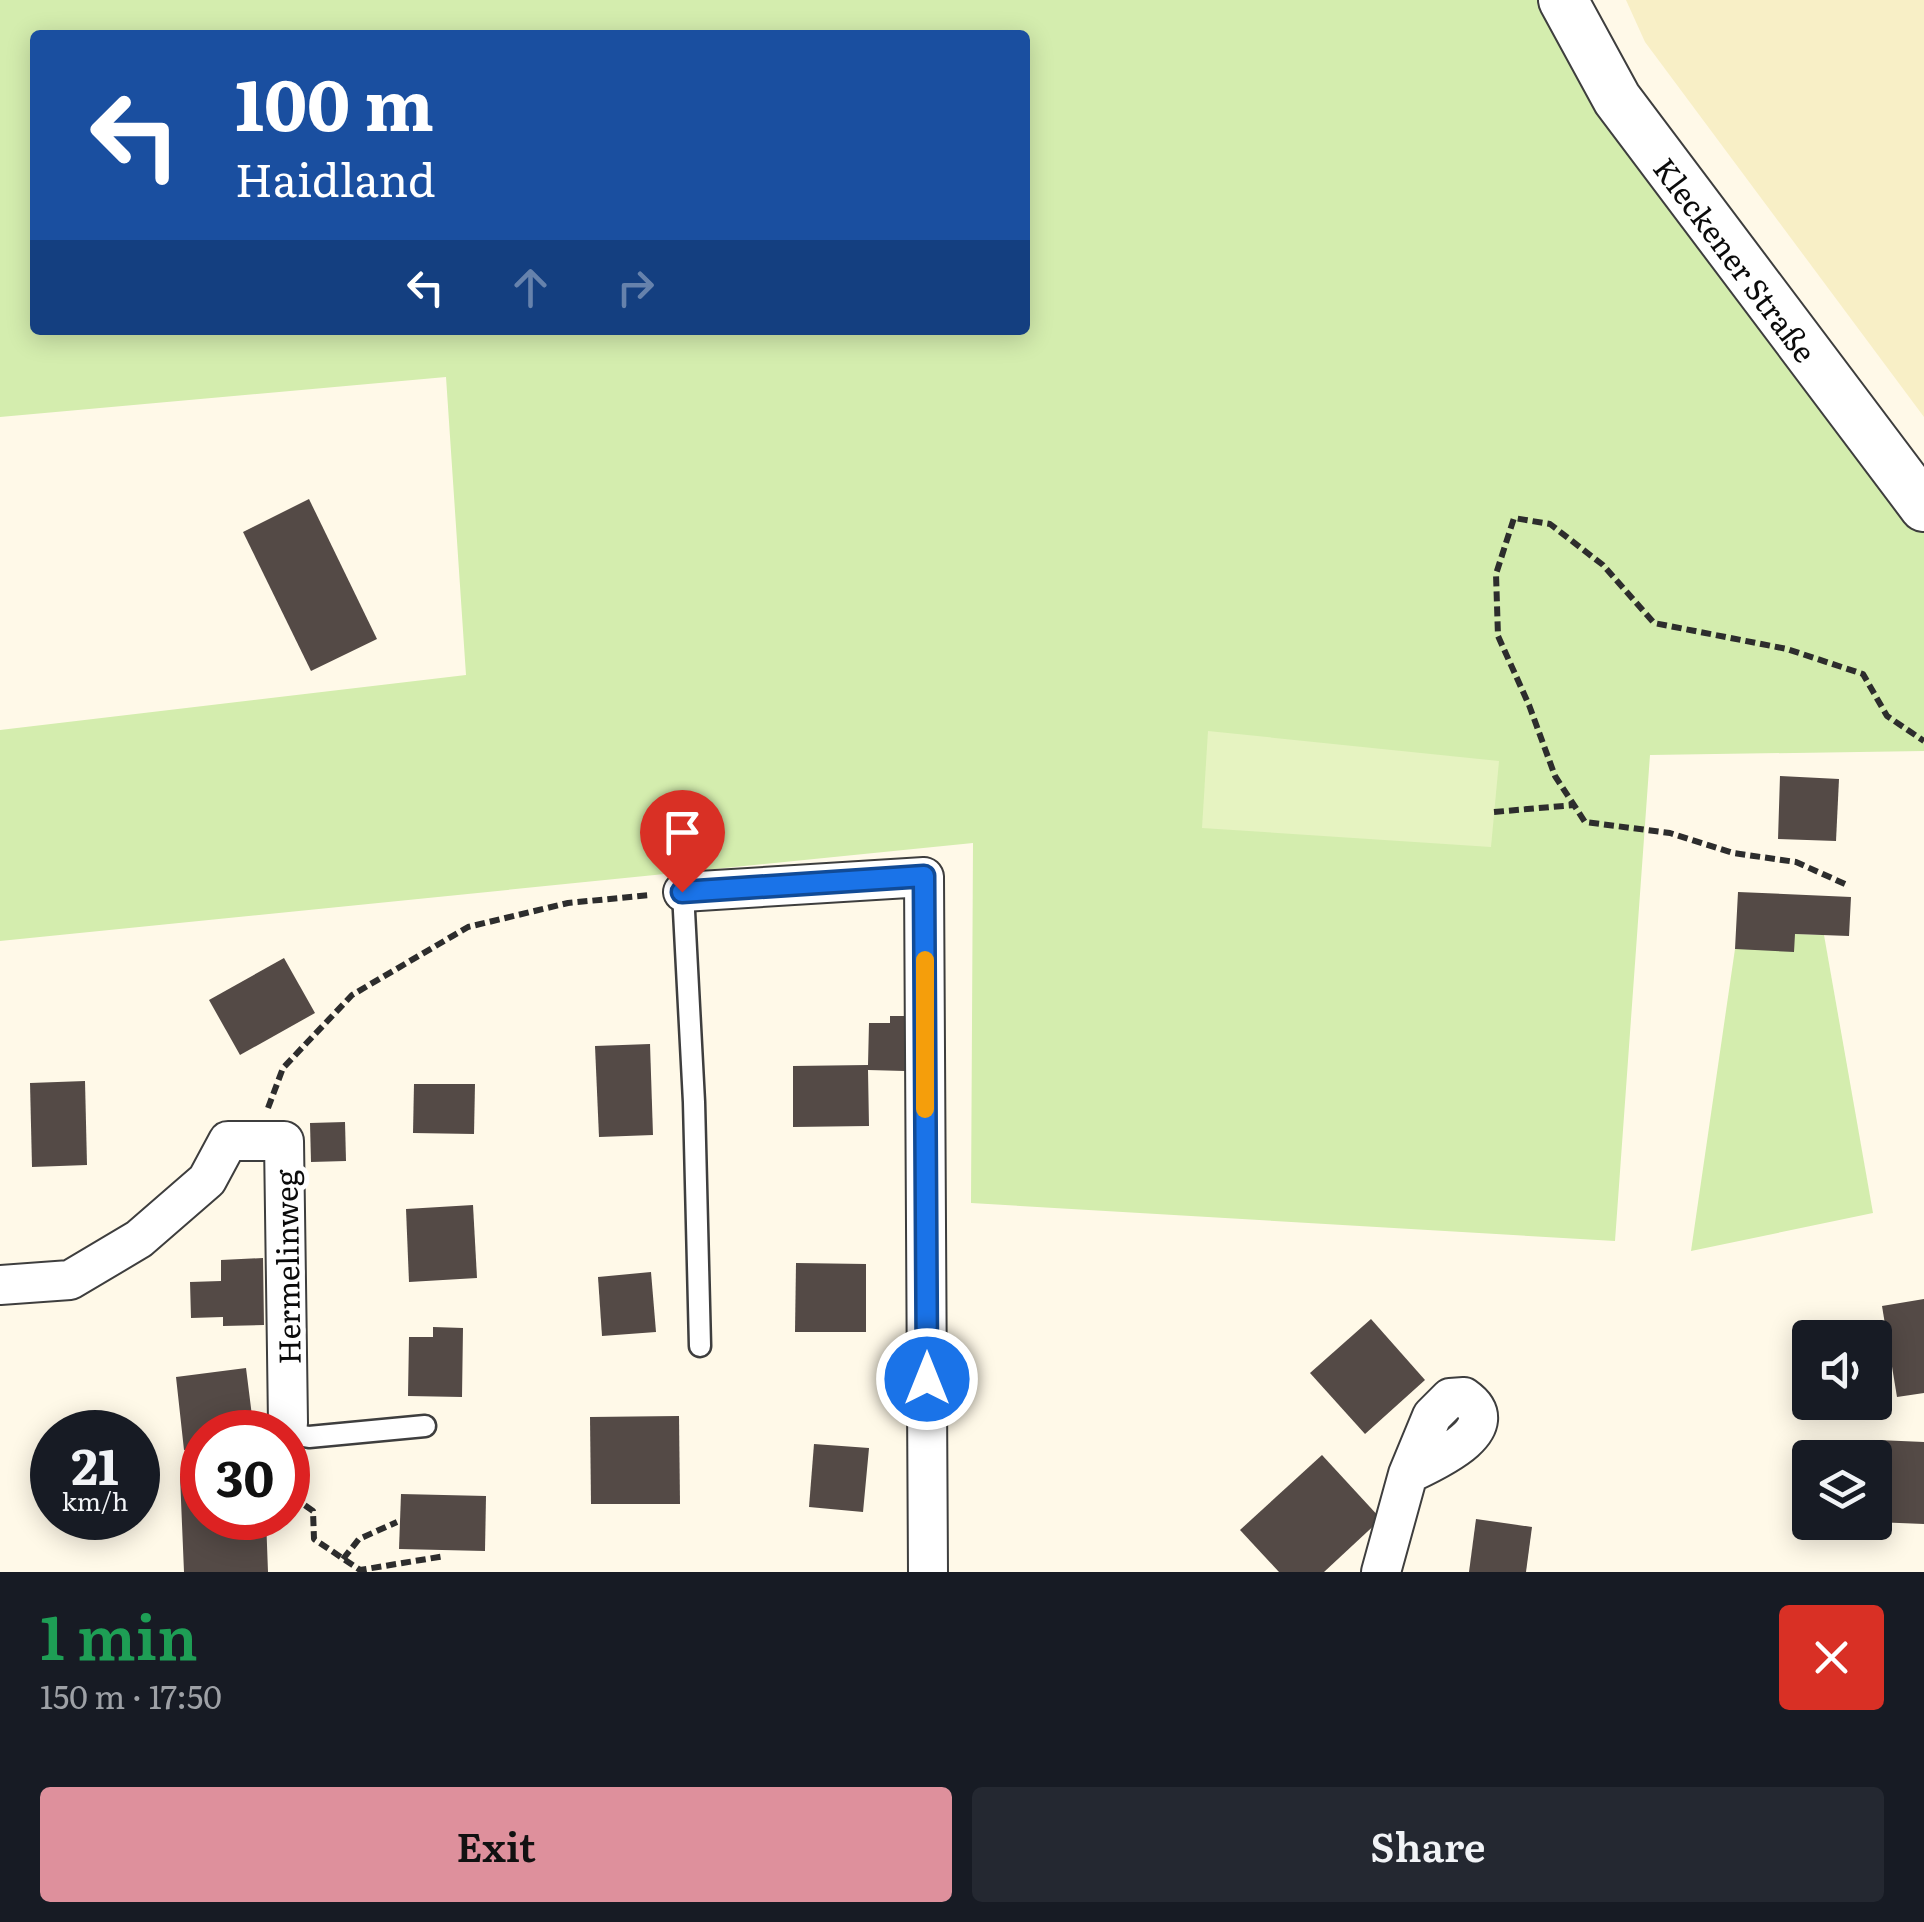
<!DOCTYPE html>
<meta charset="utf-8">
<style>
:root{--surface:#171b24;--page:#242831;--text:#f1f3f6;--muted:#9ea1a6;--accent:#de909c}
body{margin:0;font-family:Literata,serif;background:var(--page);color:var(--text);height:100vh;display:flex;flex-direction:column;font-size:38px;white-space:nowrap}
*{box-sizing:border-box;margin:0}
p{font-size:32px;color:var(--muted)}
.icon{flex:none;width:55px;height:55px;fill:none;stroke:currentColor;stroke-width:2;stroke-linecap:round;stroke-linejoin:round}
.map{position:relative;height:1572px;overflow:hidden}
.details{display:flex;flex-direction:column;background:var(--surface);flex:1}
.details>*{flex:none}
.guide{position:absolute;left:30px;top:30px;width:1000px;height:305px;border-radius:10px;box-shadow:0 5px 25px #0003;background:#1a4fa0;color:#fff;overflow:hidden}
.tools{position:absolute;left:1792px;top:1320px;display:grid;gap:20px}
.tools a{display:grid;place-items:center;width:100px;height:100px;border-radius:10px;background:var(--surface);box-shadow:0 5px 25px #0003;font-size:50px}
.speed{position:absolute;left:30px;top:1410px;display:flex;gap:20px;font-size:50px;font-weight:700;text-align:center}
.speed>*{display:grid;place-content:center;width:130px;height:130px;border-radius:50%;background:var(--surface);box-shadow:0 5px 25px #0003;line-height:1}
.speed small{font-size:25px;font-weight:400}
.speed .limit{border:15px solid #d22;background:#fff;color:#111}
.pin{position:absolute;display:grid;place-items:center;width:85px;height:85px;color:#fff;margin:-102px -42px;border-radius:50% 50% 50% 0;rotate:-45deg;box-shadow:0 0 10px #0007}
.pin .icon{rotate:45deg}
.me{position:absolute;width:110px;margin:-55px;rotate:0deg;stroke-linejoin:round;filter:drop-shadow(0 0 8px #0008)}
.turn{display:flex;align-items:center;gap:35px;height:210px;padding:0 40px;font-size:45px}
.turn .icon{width:130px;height:130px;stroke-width:2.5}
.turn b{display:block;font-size:70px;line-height:85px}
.lanes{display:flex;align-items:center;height:95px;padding:0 40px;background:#0003;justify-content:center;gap:50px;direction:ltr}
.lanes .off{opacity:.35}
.round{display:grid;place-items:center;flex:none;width:105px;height:105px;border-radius:10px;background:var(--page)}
.head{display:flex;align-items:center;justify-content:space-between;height:170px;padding:0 40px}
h1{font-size:60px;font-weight:600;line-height:75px;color:#1e9e55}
.button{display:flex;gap:20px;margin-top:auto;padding:20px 40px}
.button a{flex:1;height:115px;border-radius:10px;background:var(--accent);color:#111;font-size:40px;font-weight:600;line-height:115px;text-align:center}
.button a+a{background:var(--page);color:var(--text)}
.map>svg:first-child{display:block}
.farmland{fill:#f8efc6}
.green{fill:#d4edae;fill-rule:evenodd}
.pitch{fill:#e6f3c1}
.building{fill:#544a46}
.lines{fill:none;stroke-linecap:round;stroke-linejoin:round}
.service-casing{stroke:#3e3e3e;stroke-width:25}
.minor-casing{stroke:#3e3e3e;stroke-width:42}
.tertiary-casing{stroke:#3e3e3e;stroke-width:52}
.path{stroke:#2d2d2d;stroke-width:6;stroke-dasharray:10 5;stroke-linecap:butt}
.service{stroke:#fff;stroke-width:20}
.minor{stroke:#fff;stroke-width:38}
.tertiary{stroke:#fff;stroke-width:48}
.route-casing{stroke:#114b97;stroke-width:25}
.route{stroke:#1a73e8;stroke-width:18}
.slow{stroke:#f59e0b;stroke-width:18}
.labels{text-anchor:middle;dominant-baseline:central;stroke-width:10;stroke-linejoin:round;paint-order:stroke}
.street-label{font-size:30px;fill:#0b0b0b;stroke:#fff}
</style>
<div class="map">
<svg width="1924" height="1572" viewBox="0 0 1924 1572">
<rect width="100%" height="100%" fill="#fff9e8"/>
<path class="farmland" d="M1626 0H1924V417L1645 42Z"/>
<g class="green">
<path d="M0 0H1561L1924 512V751L1650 755 1615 1241 971 1203 973 843 0 941V730L466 675 446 377 0 417ZM35 35H1025V330H35Z"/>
<path d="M1795 934 1824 935 1873 1213 1691 1251 1735 949Z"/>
</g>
<path class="pitch" d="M1208 731 1499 761 1491 847 1202 828Z"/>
<g class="building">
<path d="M309 499 377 639 311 671 243 532Z"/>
<path d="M1780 776 1839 779 1836 841 1778 839Z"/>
<path d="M1738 892 1851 897 1849 936 1795 934 1794 952 1735 949Z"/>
<path d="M284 958 315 1013 240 1055 209 1000Z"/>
<path d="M890 1016H906L905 1071 868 1070 869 1126 793 1127V1066L868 1065 869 1023H890Z"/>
<path d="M650 1044 653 1135 599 1137 595 1046Z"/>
<path d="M85 1081 87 1165 32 1167 30 1083Z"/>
<path d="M414 1084H475L474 1134 413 1133Z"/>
<path d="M345 1122 346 1161 311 1162 310 1123Z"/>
<path d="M473 1205 477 1278 409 1282 406 1209Z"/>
<path d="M263 1258 264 1325 223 1326V1317L191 1318 190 1282 221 1281V1260Z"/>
<path d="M796 1263 866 1264V1332H795Z"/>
<path d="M651 1272 656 1332 602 1336 598 1277Z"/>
<path d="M1924 1299V1393L1897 1397 1882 1306Z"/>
<path d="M1371 1319 1425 1380 1365 1434 1310 1373Z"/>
<path d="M433 1327 463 1328 462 1397 408 1396 409 1337H433Z"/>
<path d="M246 1368 254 1432H202V1448L184 1450 176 1377Z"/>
<path d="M679 1416 680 1504H591L590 1417Z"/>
<path d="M1878 1440 1924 1442V1524L1875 1522Z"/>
<path d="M814 1444 869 1448 863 1512 809 1507Z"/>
<path d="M1322 1455 1381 1519 1324 1572H1279L1240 1530Z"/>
<path d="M202 1475V1518H266L268 1572H184L180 1476Z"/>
<path d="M401 1494 486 1496 485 1551 399 1549Z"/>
<path d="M1476 1519 1532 1527 1526 1572H1469Z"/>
</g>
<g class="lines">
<defs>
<g id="service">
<path d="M683 892 694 1102 700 1346"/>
<path d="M288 1423 298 1435 309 1437 425 1426"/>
</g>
<g id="minor">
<path d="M683 892 924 877 928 1572"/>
<path d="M0 1285 70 1280 139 1239 207 1180 228 1141H284L288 1423"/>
<path d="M1381 1572 1408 1474 1432 1416 1450 1398 1464 1397C1510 1429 1431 1463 1408 1474"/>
</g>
<path id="tertiary" d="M1563 0 1617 99 1924 507"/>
</defs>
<use href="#service" class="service-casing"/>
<use href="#minor" class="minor-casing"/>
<use href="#tertiary" class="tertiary-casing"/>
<g class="path">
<path d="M1494 812 1574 805"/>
<path d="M1845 884 1796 862 1733 853 1670 833 1585 822 1555 776 1529 705 1498 636 1496 574 1514 518 1550 524 1603 565 1654 623 1787 649 1863 674 1887 716 1924 741"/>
<path d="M268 1108 283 1068 352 995 468 927 568 903 650 895"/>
<path d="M300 1462 298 1485 303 1504 313 1511 314 1539 360 1570 445 1556"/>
<path d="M343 1559 359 1539 397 1522"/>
</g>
<use href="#service" class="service"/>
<use href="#minor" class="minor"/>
<use href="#tertiary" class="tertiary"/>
</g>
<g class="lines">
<defs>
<path id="route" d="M682 892 924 876 927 1379"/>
</defs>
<use href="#route" class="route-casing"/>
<use href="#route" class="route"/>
<path class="slow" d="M925 960V1109"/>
</g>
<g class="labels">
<g class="street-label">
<text transform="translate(1736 259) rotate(53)">Kleckener Straße</text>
<text transform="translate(286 1267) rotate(-91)">Hermelinweg</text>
</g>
</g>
</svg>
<div class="tools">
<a><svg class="icon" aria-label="sound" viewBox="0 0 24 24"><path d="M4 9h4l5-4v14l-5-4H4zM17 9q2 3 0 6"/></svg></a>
<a><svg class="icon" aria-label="layers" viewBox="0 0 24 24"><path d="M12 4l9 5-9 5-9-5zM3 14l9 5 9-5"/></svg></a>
</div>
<div class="speed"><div>21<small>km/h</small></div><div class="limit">30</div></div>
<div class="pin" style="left:682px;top:892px;background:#d93025"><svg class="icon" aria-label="arrive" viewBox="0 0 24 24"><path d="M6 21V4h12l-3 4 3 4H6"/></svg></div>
<svg class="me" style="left:927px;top:1379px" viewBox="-20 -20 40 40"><circle r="17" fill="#1a73e8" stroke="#fff" stroke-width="3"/><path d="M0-11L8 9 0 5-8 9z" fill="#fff"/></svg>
<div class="guide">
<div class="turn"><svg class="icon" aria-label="left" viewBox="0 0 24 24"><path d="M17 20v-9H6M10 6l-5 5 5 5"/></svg><div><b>100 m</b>Haidland</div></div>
<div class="lanes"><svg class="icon" aria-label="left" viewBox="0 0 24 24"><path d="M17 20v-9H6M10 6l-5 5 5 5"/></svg><svg class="icon off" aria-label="ahead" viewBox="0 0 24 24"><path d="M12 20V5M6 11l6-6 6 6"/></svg><svg class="icon off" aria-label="right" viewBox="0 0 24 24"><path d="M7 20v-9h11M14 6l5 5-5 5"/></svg></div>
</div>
</div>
<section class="details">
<div class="head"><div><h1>1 min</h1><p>150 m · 17:50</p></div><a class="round" style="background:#d93025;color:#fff"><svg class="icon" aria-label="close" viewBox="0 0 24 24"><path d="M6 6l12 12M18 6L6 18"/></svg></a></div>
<div class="button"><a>Exit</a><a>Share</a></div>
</section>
